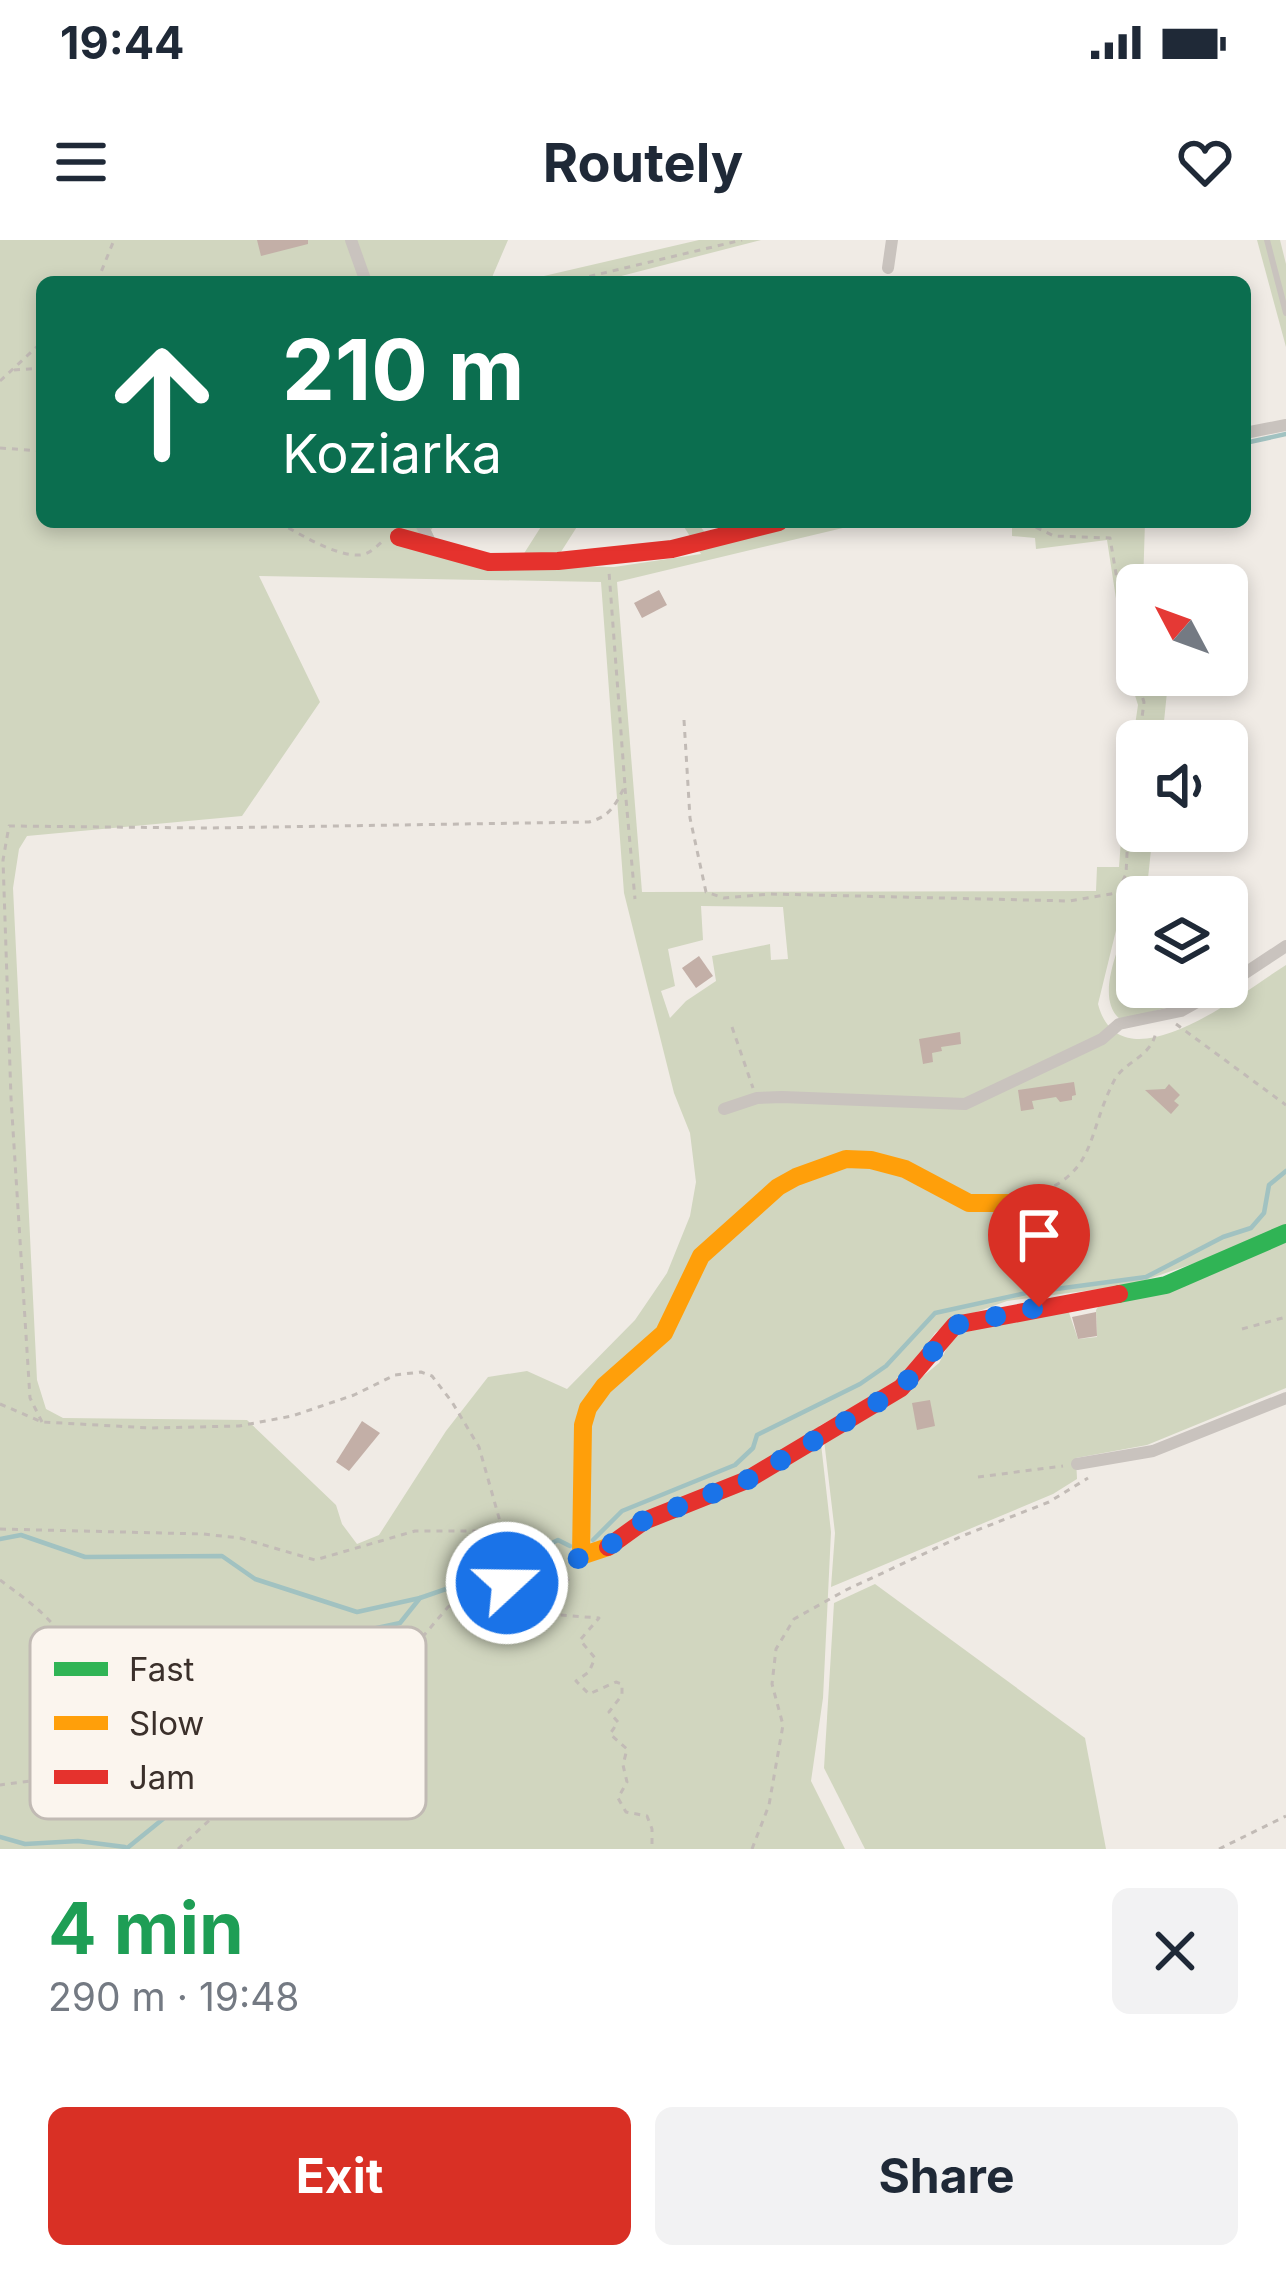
<!DOCTYPE html>
<meta charset="utf-8">
<style>
:root{--surface:#fff;--page:#f2f2f3;--text:#1f2937;--muted:#747a83;--accent:#d93025}
body{margin:0;font-family:Inter,sans-serif;background:var(--page);color:var(--text);height:100vh;display:flex;flex-direction:column;font-size:45px;white-space:nowrap}
*{box-sizing:border-box;margin:0}
p{font-size:39px;color:var(--muted)}
.icon{flex:none;width:66px;height:66px;fill:none;stroke:currentColor;stroke-width:2;stroke-linecap:round;stroke-linejoin:round}
.map{position:relative;height:1609px;overflow:hidden}
.side{display:flex;flex-direction:column;background:var(--surface);flex:1}
.side>*{flex:none}
.banner{position:absolute;left:36px;top:36px;width:1215px;height:252px;border-radius:18px;box-shadow:0 6px 18px #0003;background:#0b6e4f;color:#fff;overflow:hidden}
.needle{width:78px;rotate:311deg}
.tools{position:absolute;left:1116px;top:324px;display:grid;gap:24px}
.tools a{display:grid;place-items:center;width:132px;height:132px;border-radius:18px;background:var(--surface);box-shadow:0 6px 18px #0003;font-size:60px}
.pin{position:absolute;display:grid;place-items:center;width:102px;height:102px;color:#fff;margin:-123px -51px;border-radius:50% 50% 50% 0;rotate:-45deg;box-shadow:0 0 12px #0007}
.pin .icon{rotate:45deg}
.me{position:absolute;width:132px;margin:-66px;rotate:69deg;stroke-linejoin:round;filter:drop-shadow(0 0 9px #0008)}
.turn{display:flex;align-items:center;gap:42px;height:252px;padding:0 48px;font-size:54px}
.turn .icon{width:156px;height:156px;stroke-width:2.5}
.turn b{display:block;font-size:84px;line-height:102px}
.round{display:grid;place-items:center;flex:none;width:126px;height:126px;border-radius:18px;background:var(--page)}
.overview{display:flex;align-items:center;justify-content:space-between;height:204px;padding:0 48px}
h1{font-size:72px;font-weight:700;line-height:90px;color:#1e9e55}
.cta{display:flex;gap:24px;margin-top:auto;padding:24px 48px}
.cta a{flex:1;height:138px;border-radius:18px;background:var(--accent);color:#fff;font-size:48px;font-weight:700;line-height:138px;text-align:center}
.cta a+a{background:var(--page);color:var(--text)}
.status{display:flex;justify-content:space-between;align-items:center;height:84px;padding:0 60px;background:var(--surface);direction:ltr}
.status svg{height:33px;fill:currentColor}
header{display:flex;justify-content:space-between;align-items:center;height:156px;padding:0 48px;background:var(--surface);font-size:54px;font-weight:700}
.map>svg:first-child{display:block}
.green{fill:#d1d6bf;fill-rule:evenodd}
.lines{fill:none;stroke-linecap:round;stroke-linejoin:round}
.stream{stroke:#a1c2c1;stroke-width:4.5}
.building{fill:#c3afa7}
.path{stroke:#c2bbb6;stroke-width:3;stroke-dasharray:6 6;stroke-linecap:butt}
.lane{stroke:#c9c3be;stroke-width:6}
.street{stroke:#c9c3be;stroke-width:12}
.fast{stroke:#30b455;stroke-width:18}
.slow{stroke:#ff9f0a;stroke-width:18}
.jam{stroke:#e5322d;stroke-width:18}
.route{stroke:#1a73e8;stroke-width:21;stroke-dasharray:0 37.8}
.key{fill:#fbf5ee;stroke:#c1bab4;stroke-width:3}
.key-label{font-size:33px;fill:#3b302b}
</style>
<div class="status"><b>19:44</b><svg viewBox="0 0 49 12"><path d="M0 12V9h3v3zM5 12V6h3v6zM10 12V3h3v9zM15 12V0h3v12zM26 1h20v11H26zM47 4h2v5h-2z"/></svg></div>
<header><svg class="icon" aria-label="menu" viewBox="0 0 24 24"><path d="M4 6h16M4 12h16M4 18h16"/></svg>Routely<svg class="icon" aria-label="heart" viewBox="0 0 24 24"><path d="M12 20l-8-8c-3-5 5-10 8-4 3-6 11-1 8 4z"/></svg></header>
<div class="map">
<svg width="1286" height="1609" viewBox="0 0 1286 1609">
<rect width="100%" height="100%" fill="#f0ebe5"/>
<g class="green">
<path d="M0 0H508L490 42H42V282H437L431 290 435 299 491 316 523 315 544 282H580L552 326 614 327 701 314 681 282H697L706 294 749 282H868L617 342 642 652 1096 651 1097 627H1119L1124 560 1138 465 1127 430 1107 300 1036 309 1035 298 1012 296V282H1145L1143 345H1137V435H1163L1167 452 1162 501H1137V591H1153L1146 657H1137V747H1186L1195 760 1121 780C1093 758 1121 705 1129 676L1127 664 1121 670 1098 764C1121 852 1247 749 1286 725V1148L1147 1205 1076 1218 1077 1239 1053 1254 831 1347 835 1293 824 1200 909 1148 939 1123 957 1089 1068 1070 1078 1099 1097 1097 1096 1070 1100 1064 1221 1014 1131 1045 1007 1061 951 1081 935 1093 902 1140 819 1186 831 1292 823 1458 811 1541 845 1609H0ZM259 336 601 342 624 653 674 853 690 893 696 942 690 976 667 1033 635 1080 567 1149 527 1131 488 1137 446 1191 379 1295 357 1304 342 1284 336 1265 247 1180 63 1178 46 1169 37 1140 13 648 19 609 27 596 242 576 320 462ZM701 666 783 667 788 719 771 720 770 704 712 716 716 741 686 761 670 778 661 751 675 746 668 709 703 700Z"/>
<path d="M699 0H761L598 42H518Z"/>
<path d="M1257 0H1280L1286 24V107Z"/>
<path d="M875 1344 1085 1498 1106 1609H865L824 1528 834 1363Z"/>
</g>
<g class="lines">
<g class="stream">
<path d="M1245 203 1286 194"/>
<path d="M0 1299 21 1295 85 1317 222 1316 255 1339 357 1372 420 1358"/>
<path d="M593 1300 622 1271 735 1225 753 1208 757 1195 860 1144 886 1126 935 1073 1026 1053 1146 1037 1223 997 1251 988 1264 973 1269 945 1286 931"/>
<path d="M0 1597 25 1604 78 1601 125 1607"/>
<path d="M126 1609 163 1579 191 1539C231 1538 243 1524 259 1490L302 1470 330 1430 351 1426 372 1389 400 1383 420 1358 547 1314 552 1303 558 1300 570 1306"/>
</g>
</g>
<g class="building">
<path d="M257 0H308V4L261 16Z"/>
<path d="M659 350 667 365 642 378 634 363Z"/>
<path d="M699 716 713 736 696 748 682 728Z"/>
<path d="M960 792 961 804 941 807 942 811 932 813 933 822 923 824 919 799Z"/>
<path d="M1074 842 1076 855 1072 856V860L1060 862 1056 857 1032 861 1034 869 1021 871 1018 850Z"/>
<path d="M1169 844 1180 855 1174 861 1179 865 1171 874 1145 850 1165 849Z"/>
<path d="M1096 1072 1097 1096 1078 1099 1072 1077Z"/>
<path d="M930 1160 935 1186 917 1190 912 1163Z"/>
<path d="M362 1181 380 1193 349 1231 336 1222Z"/>
</g>
<g class="lines">
<g class="path">
<path d="M97 42 114 0"/>
<path d="M566 42 742 0"/>
<path d="M14 130 42 128"/>
<path d="M0 141 42 102"/>
<path d="M0 208 42 211"/>
<path d="M278 282C300 294 334 316 360 315 370 314 377 306 384 300"/>
<path d="M1025 282 1054 296 1110 298 1132 428 1144 462 1139 501"/>
<path d="M684 480 690 578 706 652 724 658 770 654 1070 661 1117 653 1126 634 1130 554 1137 511"/>
<path d="M625 548 635 659"/>
<path d="M1176 784 1286 865"/>
<path d="M732 787 753 848"/>
<path d="M1021 959C1101 936 1083 899 1116 837 1130 819 1151 816 1156 792"/>
<path d="M1242 1089 1286 1077"/>
<path d="M0 1164 42 1182 151 1188 239 1186 292 1176 354 1155 395 1135 421 1132 432 1136 452 1162 479 1207 503 1292 522 1323 534 1330"/>
<path d="M42 1182 30 1158 11 858 3 620 9 586 208 588 589 582C611 576 615 565 625 546L609 332"/>
<path d="M978 1237 1063 1226"/>
<path d="M0 1289 203 1294 240 1298 315 1320 415 1291H500"/>
<path d="M0 1340C20 1355 51 1376 63 1399 69 1409 66 1425 70 1436 82 1479 93 1484 70 1527L30 1541 0 1545"/>
<path d="M513 1340 528 1344 549 1333 564 1332 568 1340 560 1348 537 1356 535 1371 545 1380 560 1375 599 1378 580 1400 595 1418 589 1432 576 1441 589 1454 616 1442 622 1444V1455L609 1472 618 1482 610 1494 627 1509 623 1525 627 1542 618 1558 626 1572 647 1576 652 1589V1609"/>
<path d="M178 1609 334 1466 408 1414 448 1367 474 1350 564 1321"/>
<path d="M752 1609 769 1565 783 1485 772 1444 776 1409 794 1379 846 1350 962 1296 1049 1262 1088 1238"/>
<path d="M1219 1609 1286 1576"/>
</g>
<path class="lane" d="M1267 0 1286 73"/>
<g class="street">
<path d="M351 0 366 42"/>
<path d="M888 28 892 0"/>
<path d="M1245 193 1286 185"/>
<path d="M420 282 432 306"/>
<path d="M1227 745 1286 706"/>
<path d="M724 869 757 858 782 857 965 864 1102 799 1119 784 1181 771 1224 747"/>
<path d="M1077 1224 1153 1211 1286 1158"/>
</g>
<path class="fast" d="M1119 1054 1166 1045 1286 993"/>
<path class="slow" d="M608 1307 581 1316 583 1185 588 1168 604 1146 664 1093 701 1016 778 947 796 937 846 919 871 920 905 929 969 963H1008"/>
<g class="jam">
<path d="M399 297 489 322 558 321 672 309 779 282"/>
<path d="M608 1307 644 1281 747 1240 901 1148 955 1085 1119 1054"/>
</g>
</g>
<g class="lines">
<path class="route" d="M507 1343 534 1330 599 1313 644 1280 747 1240 805 1206 901 1148 956 1085 1039 1067"/>
</g>
<rect x="30" y="1387" width="396" height="192" rx="18" class="key"/>
<rect x="54" y="1422" width="54" height="14" fill="#30b455"/>
<rect x="54" y="1476" width="54" height="14" fill="#ff9f0a"/>
<rect x="54" y="1530" width="54" height="14" fill="#e5322d"/>
<g class="key-label">
<text x="129" y="1441">Fast</text>
<text x="129" y="1495">Slow</text>
<text x="129" y="1549">Jam</text>
</g>
</svg>
<div class="tools">
<a><svg class="needle" viewBox="-14 -14 28 28"><path d="M0-13l5 13h-10z" fill="#e53935"/><path d="M0 13l5-13h-10z" fill="#747a83"/></svg></a>
<a><svg class="icon" aria-label="sound" viewBox="0 0 24 24"><path d="M4 9h4l5-4v14l-5-4H4zM17 9q2 3 0 6"/></svg></a>
<a><svg class="icon" aria-label="layers" viewBox="0 0 24 24"><path d="M12 4l9 5-9 5-9-5zM3 14l9 5 9-5"/></svg></a>
</div>
<div class="pin" style="left:1039px;top:1067px;background:#d93025"><svg class="icon" aria-label="arrive" viewBox="0 0 24 24"><path d="M6 21V4h12l-3 4 3 4H6"/></svg></div>
<svg class="me" style="left:507px;top:1343px" viewBox="-20 -20 40 40"><circle r="17" fill="#1a73e8" stroke="#fff" stroke-width="3"/><path d="M0-11L8 9 0 5-8 9z" fill="#fff"/></svg>
<div class="banner">
<div class="turn"><svg class="icon" aria-label="ahead" viewBox="0 0 24 24"><path d="M12 20V5M6 11l6-6 6 6"/></svg><div><b>210 m</b>Koziarka</div></div>
</div>
</div>
<section class="side">
<div class="overview"><div><h1>4 min</h1><p>290 m · 19:48</p></div><a class="round"><svg class="icon" aria-label="close" viewBox="0 0 24 24"><path d="M6 6l12 12M18 6L6 18"/></svg></a></div>
<div class="cta"><a>Exit</a><a>Share</a></div>
</section>
